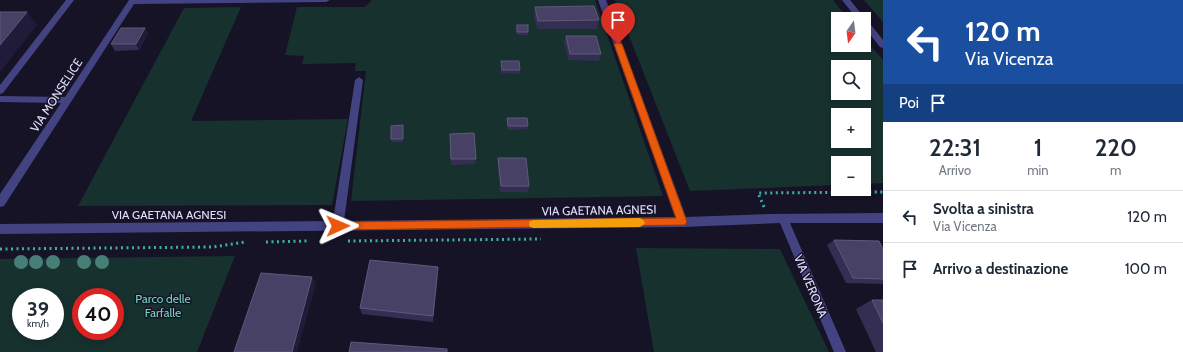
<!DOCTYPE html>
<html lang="it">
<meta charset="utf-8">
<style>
:root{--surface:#fff;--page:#f2f2f3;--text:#1f2937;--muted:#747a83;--line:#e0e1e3}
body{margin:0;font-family:Cabin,sans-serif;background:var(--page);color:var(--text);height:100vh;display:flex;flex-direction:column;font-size:15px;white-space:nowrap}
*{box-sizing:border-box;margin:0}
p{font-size:13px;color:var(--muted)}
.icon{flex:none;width:22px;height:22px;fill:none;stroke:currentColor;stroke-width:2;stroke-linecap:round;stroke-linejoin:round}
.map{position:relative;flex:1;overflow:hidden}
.drawer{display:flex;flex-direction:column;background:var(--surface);width:300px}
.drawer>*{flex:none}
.top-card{background:#1a4fa0;color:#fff;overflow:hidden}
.needle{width:26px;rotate:194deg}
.tools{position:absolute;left:831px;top:12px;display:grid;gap:8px}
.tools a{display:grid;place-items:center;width:40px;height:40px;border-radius:0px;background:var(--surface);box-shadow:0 2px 6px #0003;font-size:20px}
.speed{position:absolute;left:12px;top:288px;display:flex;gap:8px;font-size:20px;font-weight:700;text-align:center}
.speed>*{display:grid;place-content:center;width:52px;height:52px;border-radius:50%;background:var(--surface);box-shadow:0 2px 6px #0003;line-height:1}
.speed small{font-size:10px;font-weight:400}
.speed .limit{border:6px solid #d22;background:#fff;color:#111}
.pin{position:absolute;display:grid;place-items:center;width:34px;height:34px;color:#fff;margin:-41px -17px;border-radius:50% 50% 50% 0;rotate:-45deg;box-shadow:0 0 4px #0007}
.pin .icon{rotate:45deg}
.me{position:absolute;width:44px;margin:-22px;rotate:89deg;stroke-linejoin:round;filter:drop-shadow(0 0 3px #0008)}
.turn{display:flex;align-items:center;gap:14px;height:84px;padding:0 16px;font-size:18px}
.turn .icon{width:52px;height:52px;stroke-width:2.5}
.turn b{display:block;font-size:28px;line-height:34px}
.then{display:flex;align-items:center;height:38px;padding:0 16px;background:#0003;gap:8px;font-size:15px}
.eta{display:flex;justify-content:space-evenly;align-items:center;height:68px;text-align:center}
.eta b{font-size:24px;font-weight:600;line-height:28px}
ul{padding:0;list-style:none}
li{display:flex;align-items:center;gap:12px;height:52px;padding:0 16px;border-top:1px solid var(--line)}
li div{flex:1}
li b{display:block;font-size:15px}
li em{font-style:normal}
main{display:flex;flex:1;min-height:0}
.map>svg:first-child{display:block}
.green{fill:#17312f;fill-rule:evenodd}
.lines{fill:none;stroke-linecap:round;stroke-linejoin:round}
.path{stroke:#3dafa6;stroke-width:3;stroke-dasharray:2 3.5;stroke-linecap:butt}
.minor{fill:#444381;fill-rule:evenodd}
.tree{fill:#477e78}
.wall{fill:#352e53}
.shaded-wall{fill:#211b3a}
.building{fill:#474165;stroke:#5f597c}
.route{fill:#ea580c;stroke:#983908}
.slow{fill:#f59e0b}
.labels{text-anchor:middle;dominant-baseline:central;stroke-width:3;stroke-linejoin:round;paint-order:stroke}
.street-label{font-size:12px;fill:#e0ddfb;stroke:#161327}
.park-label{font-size:12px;fill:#6fd5ba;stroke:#161327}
</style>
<main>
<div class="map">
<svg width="883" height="352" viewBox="0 0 883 352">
<rect width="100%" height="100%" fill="#161327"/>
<g class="green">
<path d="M372 0H595L663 196 351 201 366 71H355L356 63 302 64 304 56 285 55 297 7H365Z"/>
<path d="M615 0H833L848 19H838V45H864V38L883 60V183L864 184V163H838V185L690 191ZM838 67H864V93H838ZM838 115H864V141H838Z"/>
<path d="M864 0H883V22Z"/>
<path d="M241 7 191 121 348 119 332 205 78 206 184 8Z"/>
<path d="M636 248 780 249 829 352H654Z"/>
<path d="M235 256 197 352H0V259ZM21 297H55V331H21ZM81 297H115V331H81Z"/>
</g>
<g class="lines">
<g class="path">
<path d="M764 207 758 193 883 192"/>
<path d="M348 241 541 239"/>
<path d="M266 242 307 241"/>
<path d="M0 249 213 247 245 242"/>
</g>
<g class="minor">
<path d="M66 0H74L3 93 0 94V85Z"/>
<path d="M129 0H330L326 2 134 4 4 206 0 207V194L61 103 0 102V96L65 97Z"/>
<path d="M598 0H606L686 217 770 214 883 213V223H790L846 352H834L780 223 682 227 0 234V224L333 221 355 80 359 77 363 80 344 221 675 217Z"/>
<path d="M842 0H850L864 17V20H867L883 40V48L880 47 864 27V19H857Z"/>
</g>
</g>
<g class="tree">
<circle cx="21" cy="262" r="7"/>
<circle cx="36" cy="262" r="7"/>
<circle cx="53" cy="262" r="7"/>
<circle cx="84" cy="262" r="7"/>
<circle cx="102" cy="262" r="7"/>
</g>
<g class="wall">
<path d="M535 7 599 20 597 29H537L534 15Z"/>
<path d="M517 25 528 32V35H517L516 28Z"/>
<path d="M145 28 148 34 139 50 115 51 111 44Z"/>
<path d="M566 36 601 54 599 61 568 60 564 42Z"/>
<path d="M501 61 520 70V74L501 73Z"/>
<path d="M507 118 528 126 527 129 508 130 507 121Z"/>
<path d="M403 125V142H392L391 139Z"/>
<path d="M450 134 476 159 475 164 451 165Z"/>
<path d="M498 158 529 186 528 192H500L498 164Z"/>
<path d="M834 240 883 249V284L846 283 827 245Z"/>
<path d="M438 267V274L433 322 362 314 360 308Z"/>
<path d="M872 300H883V352H876L856 309Z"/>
</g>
<g class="shaded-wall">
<path d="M27 12 37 25 0 72V45Z"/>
<path d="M145 28 148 34 139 50 136 44Z"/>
<path d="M438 267V274L433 322V316Z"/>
<path d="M312 277 316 284 297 352H292Z"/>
</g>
<g class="building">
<path d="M594 6 599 20 538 21 535 7Z"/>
<path d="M0 12H27L0 45Z"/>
<rect x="517" y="25" width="11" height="7"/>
<path d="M121 28H145L136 44H111Z"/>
<path d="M566 36H596L601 54H570Z"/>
<path d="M501 61H519L520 70H502Z"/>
<path d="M507 118H527L528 126H508Z"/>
<path d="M403 125V139H391V126Z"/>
<path d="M474 133 476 159H451L450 134Z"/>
<path d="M498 158H526L529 186H501Z"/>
<path d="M834 240 879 241 883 249V279L853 278Z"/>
<path d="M370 260 438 267 433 316 360 308Z"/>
<path d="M261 273 312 277 292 352H234Z"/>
<path d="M872 300H883V323Z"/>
<path d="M351 342 447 349V352H349Z"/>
</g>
<path class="route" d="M618 42 622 44 687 222 685 225 338 230 335 229 334 226 335 223 338 222 676 218 614 44Z"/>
<path class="slow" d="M640 218 643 220 645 223 643 225 640 227 534 228 530 227 529 224 530 221 534 220Z"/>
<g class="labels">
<g class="street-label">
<text transform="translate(56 95) rotate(-57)">VIA MONSELICE</text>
<text transform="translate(599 210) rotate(-1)">VIA GAETANA AGNESI</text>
<text x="169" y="214">VIA GAETANA AGNESI</text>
<text transform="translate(811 286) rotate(67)">VIA VERONA</text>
</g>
<g class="park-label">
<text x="163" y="298">Parco delle<tspan x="163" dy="14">Farfalle</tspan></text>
</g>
</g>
</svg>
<div class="tools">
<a><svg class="needle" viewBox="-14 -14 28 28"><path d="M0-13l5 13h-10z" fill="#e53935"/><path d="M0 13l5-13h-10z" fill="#747a83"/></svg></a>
<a><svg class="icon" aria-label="search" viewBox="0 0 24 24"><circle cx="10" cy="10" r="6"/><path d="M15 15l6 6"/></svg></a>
<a>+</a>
<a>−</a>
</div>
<div class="speed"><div>39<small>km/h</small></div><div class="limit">40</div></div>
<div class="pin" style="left:618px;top:44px;background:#d93025"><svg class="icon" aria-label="arrive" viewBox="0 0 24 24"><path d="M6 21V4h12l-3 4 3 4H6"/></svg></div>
<svg class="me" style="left:338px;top:226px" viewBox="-20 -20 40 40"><path d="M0-17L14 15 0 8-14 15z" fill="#ea580c" stroke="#fff" stroke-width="4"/></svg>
</div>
<section class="drawer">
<div class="top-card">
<div class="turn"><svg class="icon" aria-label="left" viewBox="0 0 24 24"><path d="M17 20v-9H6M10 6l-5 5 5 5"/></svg><div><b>120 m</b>Via Vicenza</div></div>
<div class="then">Poi<svg class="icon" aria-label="arrive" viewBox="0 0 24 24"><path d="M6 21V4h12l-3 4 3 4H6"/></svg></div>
</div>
<div class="eta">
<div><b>22:31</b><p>Arrivo</p></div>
<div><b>1</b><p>min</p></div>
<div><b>220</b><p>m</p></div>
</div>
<ul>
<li><svg class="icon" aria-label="left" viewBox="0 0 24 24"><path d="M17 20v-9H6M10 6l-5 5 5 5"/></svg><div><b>Svolta a sinistra</b><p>Via Vicenza</p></div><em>120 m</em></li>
<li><svg class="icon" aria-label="arrive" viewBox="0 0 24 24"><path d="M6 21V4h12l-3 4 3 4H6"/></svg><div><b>Arrivo a destinazione</b></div><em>100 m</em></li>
</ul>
</section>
</main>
